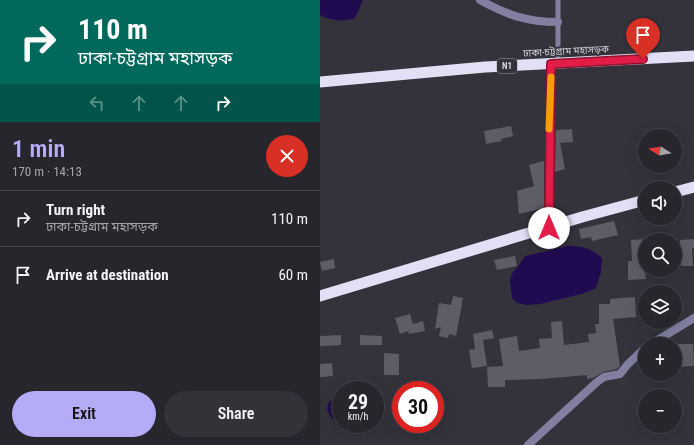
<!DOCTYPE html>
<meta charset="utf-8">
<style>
:root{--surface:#27262d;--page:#333239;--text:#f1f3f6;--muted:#a4a5aa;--line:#434349;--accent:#b5acf8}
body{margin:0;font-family:"Roboto Condensed","Noto Sans Bengali",sans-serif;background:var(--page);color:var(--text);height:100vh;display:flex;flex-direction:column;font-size:15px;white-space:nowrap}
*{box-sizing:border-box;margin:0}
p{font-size:13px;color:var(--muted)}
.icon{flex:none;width:22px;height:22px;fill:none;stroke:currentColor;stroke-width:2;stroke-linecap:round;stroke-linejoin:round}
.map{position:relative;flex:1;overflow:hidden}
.panel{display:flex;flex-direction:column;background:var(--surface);width:320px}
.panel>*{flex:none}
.hud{background:#00695c;color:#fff;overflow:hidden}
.needle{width:26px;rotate:281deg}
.fabs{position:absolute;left:318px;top:129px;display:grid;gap:8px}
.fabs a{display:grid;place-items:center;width:44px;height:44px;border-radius:50%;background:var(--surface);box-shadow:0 4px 16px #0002,0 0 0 1px var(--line);font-size:20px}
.speed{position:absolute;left:12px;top:381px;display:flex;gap:8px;font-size:20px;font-weight:700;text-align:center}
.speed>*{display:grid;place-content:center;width:52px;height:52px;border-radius:50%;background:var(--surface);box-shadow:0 4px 16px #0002,0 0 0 1px var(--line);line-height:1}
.speed small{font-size:10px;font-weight:400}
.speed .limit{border:6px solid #d22;background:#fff;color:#111}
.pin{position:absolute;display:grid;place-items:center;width:34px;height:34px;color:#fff;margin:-41px -17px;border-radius:50% 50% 50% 0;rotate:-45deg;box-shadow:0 0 4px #0007}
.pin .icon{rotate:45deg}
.me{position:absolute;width:44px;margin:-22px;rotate:0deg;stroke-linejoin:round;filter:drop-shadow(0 0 3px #0008)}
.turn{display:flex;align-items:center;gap:14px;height:84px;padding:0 12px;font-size:18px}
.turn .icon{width:52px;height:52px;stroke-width:2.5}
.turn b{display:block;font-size:28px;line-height:34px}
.lanes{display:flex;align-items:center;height:38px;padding:0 12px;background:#0003;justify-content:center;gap:20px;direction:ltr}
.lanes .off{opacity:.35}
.round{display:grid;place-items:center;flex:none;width:42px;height:42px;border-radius:21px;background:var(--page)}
.summary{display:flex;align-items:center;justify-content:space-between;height:68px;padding:0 12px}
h1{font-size:24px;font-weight:600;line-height:30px;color:var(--accent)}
.cta{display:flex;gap:8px;margin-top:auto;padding:8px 12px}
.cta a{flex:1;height:46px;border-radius:24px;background:var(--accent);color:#111;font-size:16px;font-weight:600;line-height:46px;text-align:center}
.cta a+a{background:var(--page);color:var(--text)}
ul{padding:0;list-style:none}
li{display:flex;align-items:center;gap:12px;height:56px;padding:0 12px;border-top:1px solid var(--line)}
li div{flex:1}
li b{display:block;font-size:15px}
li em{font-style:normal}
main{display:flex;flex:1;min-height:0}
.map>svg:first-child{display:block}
.water{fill:#210b50}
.building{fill:#5e5d67}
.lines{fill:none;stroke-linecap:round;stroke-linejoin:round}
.service{stroke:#827fa1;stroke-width:5}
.minor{stroke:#827fa1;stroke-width:8}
.trunk{stroke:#e2e0f5;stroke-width:11}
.route-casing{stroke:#92132f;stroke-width:10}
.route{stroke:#e11d48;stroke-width:7}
.slow{stroke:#f59e0b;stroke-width:7}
.labels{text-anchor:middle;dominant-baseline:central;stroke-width:3.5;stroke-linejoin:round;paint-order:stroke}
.shield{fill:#34333c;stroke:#a3a2a9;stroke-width:1}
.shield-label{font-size:9px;font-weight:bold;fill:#d2d2d8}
.street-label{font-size:10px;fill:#d2d2d8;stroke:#34333c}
</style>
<main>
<section class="panel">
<div class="hud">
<div class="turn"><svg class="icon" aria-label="right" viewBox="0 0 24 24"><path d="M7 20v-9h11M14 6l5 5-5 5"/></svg><div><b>110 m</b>ঢাকা-চট্টগ্রাম মহাসড়ক</div></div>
<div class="lanes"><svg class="icon off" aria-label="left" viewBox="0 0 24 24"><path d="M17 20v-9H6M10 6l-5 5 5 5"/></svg><svg class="icon off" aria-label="ahead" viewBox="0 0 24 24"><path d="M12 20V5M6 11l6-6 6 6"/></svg><svg class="icon off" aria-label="ahead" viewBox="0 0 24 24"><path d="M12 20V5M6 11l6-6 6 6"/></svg><svg class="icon" aria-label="right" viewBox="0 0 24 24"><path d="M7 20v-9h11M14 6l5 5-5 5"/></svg></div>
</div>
<div class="summary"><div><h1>1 min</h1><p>170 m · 14:13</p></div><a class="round" style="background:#d93025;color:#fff"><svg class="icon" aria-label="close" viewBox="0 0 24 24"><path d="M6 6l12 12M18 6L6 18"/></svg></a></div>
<ul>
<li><svg class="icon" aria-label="right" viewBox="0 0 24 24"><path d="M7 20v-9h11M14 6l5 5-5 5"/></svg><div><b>Turn right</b><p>ঢাকা-চট্টগ্রাম মহাসড়ক</p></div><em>110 m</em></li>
<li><svg class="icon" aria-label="arrive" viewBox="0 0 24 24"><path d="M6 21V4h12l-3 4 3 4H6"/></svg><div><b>Arrive at destination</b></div><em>60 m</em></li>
</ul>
<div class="cta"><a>Exit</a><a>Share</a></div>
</section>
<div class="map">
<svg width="374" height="445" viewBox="0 0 374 445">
<rect width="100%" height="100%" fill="#34333c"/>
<g class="water">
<path d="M0 0H43L35 18C24 22 10 21 0 15Z"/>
<path d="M248 246C263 246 271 248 282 258L281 272 276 288 262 294 220 304 207 305 197 303 192 298 190 281 192 273 197 268 205 256Z"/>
<path d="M21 397V424C5 418 1 399 21 397Z"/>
</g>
<g class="building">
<path d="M191 126 193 136 181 139 182 141 166 144 164 131Z"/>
<path d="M252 129 253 142 240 143 245 169 235 172 236 130Z"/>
<path d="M224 161V208L199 214 197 191 214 186 209 165Z"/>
<path d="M294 221 298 235 272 241 271 237 261 239 259 229Z"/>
<path d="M325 239V249H323V271H325L326 279 308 280V261H312L311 240Z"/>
<path d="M374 239V248H372L373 266H361L360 240Z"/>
<path d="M195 256 197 266 177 270 174 260Z"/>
<path d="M14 259 15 268 2 271 0 262Z"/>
<path d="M133 296 143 298 136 336 129 334 128 338 119 336 121 327 115 329 119 303 131 305Z"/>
<path d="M315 297 316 317 293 319 300 366 297 369 283 372 273 378 267 379V375L221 379 185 380V387H168L167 367 183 366 179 339 197 336 199 351 220 348 219 339 232 338 231 322 242 321 244 345 269 342 268 334 276 333 275 324H279V304H290V299Z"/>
<path d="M90 314 93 324 103 321 105 331 89 334 88 331 80 334 75 318Z"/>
<path d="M172 330 174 338 163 340 167 366 152 368 149 350 155 349 153 334Z"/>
<path d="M21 335V345L0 346V336Z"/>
<path d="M40 335 62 336V345H40Z"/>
<path d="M355 344H373L374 366 355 367Z"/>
<path d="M64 353 79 354V375H64Z"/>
<path d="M12 363 13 376 0 377V364Z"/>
</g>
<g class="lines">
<path class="service" d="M238 0V63"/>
<g class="minor">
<path d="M160 0C187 15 207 22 238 22"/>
<path d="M229 228 231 64"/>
<path d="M331 344 374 318"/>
<path d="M208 445 277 382 284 377 300 374 308 364 325 348"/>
</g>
<g class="trunk">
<path d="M0 82 165 67 374 56"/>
<path d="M355 192 374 187"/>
<path d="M0 296 262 217 325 200"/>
</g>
</g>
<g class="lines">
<defs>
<path id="route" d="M229 228 231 64 323 59"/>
</defs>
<use href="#route" class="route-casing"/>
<use href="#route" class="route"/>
<path class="slow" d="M229 129 231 77"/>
</g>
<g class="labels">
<rect class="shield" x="177" y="59" width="20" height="14" rx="3"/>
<g class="shield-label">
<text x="187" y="66">N1</text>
</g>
<g class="street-label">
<text transform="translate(246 51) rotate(-3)">ঢাকা-চট্টগ্রাম মহাসড়ক</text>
</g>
</g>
</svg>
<div class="fabs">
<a><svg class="needle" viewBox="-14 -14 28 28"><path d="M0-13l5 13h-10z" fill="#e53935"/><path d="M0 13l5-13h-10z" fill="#a4a5aa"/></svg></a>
<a><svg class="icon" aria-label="sound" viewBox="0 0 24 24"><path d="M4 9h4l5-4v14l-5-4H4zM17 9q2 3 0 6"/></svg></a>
<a><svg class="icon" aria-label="search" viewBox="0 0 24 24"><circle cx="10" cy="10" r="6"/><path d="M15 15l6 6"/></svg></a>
<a><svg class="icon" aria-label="layers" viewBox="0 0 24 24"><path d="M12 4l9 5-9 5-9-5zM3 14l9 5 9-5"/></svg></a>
<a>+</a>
<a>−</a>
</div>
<div class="speed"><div>29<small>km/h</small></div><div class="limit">30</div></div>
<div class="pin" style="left:323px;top:59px;background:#d93025"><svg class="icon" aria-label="arrive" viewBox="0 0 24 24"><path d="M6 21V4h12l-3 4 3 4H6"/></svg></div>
<svg class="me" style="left:229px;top:228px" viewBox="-20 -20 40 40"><circle r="19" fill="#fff"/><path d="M0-13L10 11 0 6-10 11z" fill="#e11d48"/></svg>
</div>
</main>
